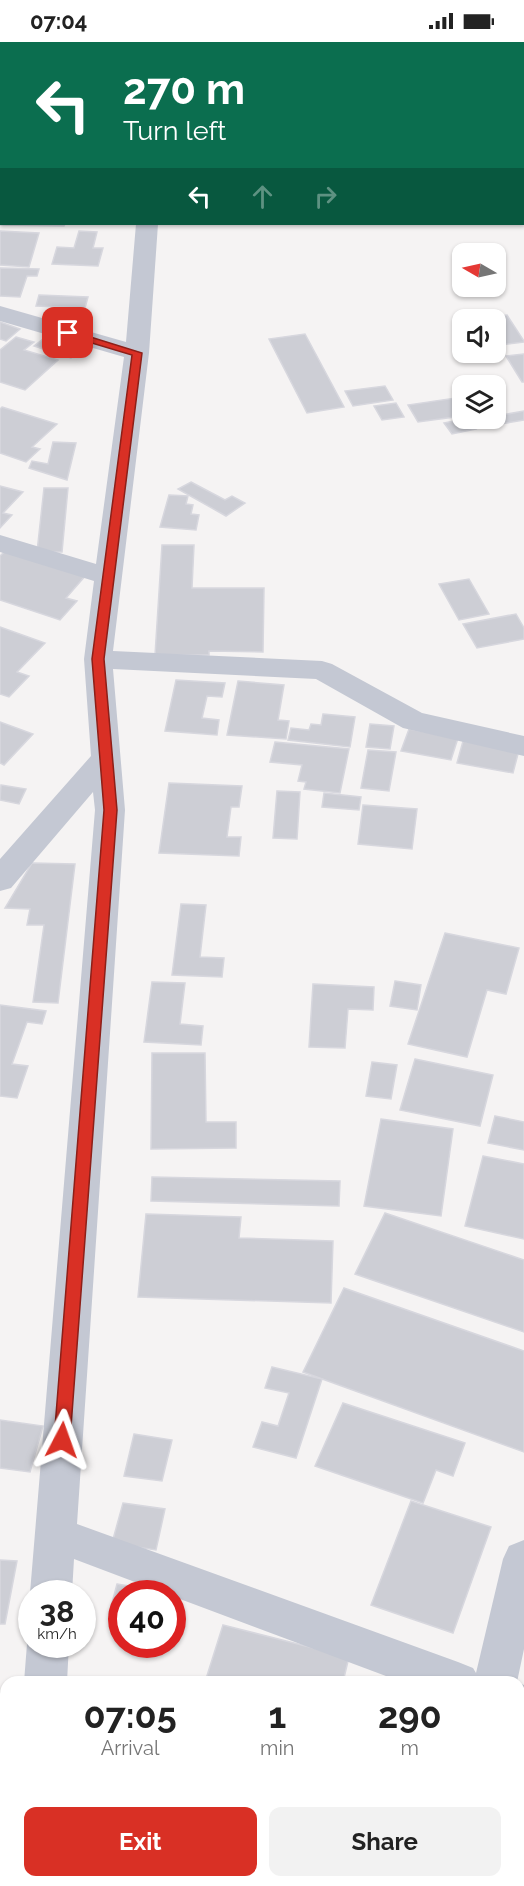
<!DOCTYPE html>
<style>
:root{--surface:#fff;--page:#f2f2f2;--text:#222;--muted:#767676;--accent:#d93025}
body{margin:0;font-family:Raleway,sans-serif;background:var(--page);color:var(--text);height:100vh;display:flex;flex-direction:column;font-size:22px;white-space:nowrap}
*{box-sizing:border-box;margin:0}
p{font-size:20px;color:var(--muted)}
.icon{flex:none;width:33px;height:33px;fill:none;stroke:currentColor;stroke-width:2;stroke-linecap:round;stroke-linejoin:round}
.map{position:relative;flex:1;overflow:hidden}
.side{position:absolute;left:0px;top:1634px;width:525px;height:212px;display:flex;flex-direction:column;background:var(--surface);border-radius:18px 18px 0 0;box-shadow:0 2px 4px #0004}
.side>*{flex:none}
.guide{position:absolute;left:0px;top:0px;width:525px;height:183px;box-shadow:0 2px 4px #0004;background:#0b6e4f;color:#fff;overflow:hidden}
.needle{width:39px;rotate:279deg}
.fabs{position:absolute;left:452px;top:201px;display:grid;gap:12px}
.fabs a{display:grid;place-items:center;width:54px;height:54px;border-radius:12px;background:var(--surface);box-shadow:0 2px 4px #0004;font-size:30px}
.speed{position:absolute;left:18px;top:1538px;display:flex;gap:12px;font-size:30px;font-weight:700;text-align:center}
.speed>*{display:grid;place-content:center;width:78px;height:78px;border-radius:50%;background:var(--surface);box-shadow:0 2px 4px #0004;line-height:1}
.speed small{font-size:15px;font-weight:400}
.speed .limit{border:9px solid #d22;background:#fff;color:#111}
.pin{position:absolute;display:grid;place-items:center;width:51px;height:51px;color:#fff;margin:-26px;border-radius:12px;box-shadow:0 3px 9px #0006}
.me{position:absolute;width:66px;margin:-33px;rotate:4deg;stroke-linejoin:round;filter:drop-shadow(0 0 4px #0008)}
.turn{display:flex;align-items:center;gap:21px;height:126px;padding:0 24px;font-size:27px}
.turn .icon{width:78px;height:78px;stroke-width:2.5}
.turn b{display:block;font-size:42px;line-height:51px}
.lanes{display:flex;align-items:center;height:57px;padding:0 24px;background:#0003;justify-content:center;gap:30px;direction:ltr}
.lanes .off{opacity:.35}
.eta{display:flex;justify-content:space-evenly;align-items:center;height:102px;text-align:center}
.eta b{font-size:36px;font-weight:700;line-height:42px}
.button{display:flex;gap:12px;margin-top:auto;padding:12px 24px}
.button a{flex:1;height:69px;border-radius:12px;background:var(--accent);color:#fff;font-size:24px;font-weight:700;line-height:69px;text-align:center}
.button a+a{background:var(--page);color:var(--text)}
.status{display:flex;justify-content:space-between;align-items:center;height:42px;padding:0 30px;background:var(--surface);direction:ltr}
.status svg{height:16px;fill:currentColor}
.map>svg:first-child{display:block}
.building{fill:#cdced5;stroke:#d7d7de;stroke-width:1.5}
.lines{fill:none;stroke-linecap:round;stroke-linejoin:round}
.minor{fill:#c4c8d3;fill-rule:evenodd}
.route{fill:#d93025;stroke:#8d1f18;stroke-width:1.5}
</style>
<div class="status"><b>07:04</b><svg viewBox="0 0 49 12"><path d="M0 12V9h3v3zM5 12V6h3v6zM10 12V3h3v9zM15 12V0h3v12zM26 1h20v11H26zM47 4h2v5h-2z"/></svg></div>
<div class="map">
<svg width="524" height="1844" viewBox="0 0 524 1844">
<rect width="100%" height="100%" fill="#f5f3f3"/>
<g class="building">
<path d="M2 167V182H65L64 184 0 183Z"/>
<path d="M0 189 39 191 29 225 0 223Z"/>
<path d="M79 189 97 190 93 206H103L98 224 52 222 57 205 74 206Z"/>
<path d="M0 226 39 227 37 234H27L20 255 0 254Z"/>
<path d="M39 253 88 255 85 266 36 264Z"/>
<path d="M507 273 524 299V300L499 303 495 296V278L482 276Z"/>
<path d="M0 280 20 287 6 299 0 297Z"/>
<path d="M305 292 344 365 307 371 269 297Z"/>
<path d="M47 294 83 306 71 316 34 304Z"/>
<path d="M16 295 34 300 24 308 58 318 25 348 0 340V308Z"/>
<path d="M524 312V340H522L506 314Z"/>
<path d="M385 344 393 358 353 364 345 349Z"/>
<path d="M462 355V374L418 380 408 363Z"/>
<path d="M396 361 404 375 382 378 374 364Z"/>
<path d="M2 365 57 382 32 405 40 407 26 420 0 411V367Z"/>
<path d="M524 369V378L489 384 485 376Z"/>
<path d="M468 376 476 387 452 392 444 381Z"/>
<path d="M53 400 76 401 67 438 29 426 32 419 48 422Z"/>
<path d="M191 440 225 458 232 454 245 461 226 474 178 447Z"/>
<path d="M0 444 23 450 3 471 12 473 0 486Z"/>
<path d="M44 446H68L62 510H37Z"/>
<path d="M169 453 188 454 186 462 193 463 191 472 199 473 196 488 160 485Z"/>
<path d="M162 503H194L192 546H264L263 610 209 609V613H155Z"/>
<path d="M6 508 86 533 66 556 77 559 60 578 0 558V514Z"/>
<path d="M469 537 489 572 459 578 439 542Z"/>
<path d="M516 572 524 586V597L477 606 463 582Z"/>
<path d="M0 585 45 601 17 630 29 634 9 655 0 652Z"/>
<path d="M176 638 225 641 222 655 207 654 202 676 219 678 217 693 165 689Z"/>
<path d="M238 639 284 643 278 678 289 679 286 697 227 693Z"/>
<path d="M323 672 355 675 350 705 288 698 291 686 309 688 311 682 321 683Z"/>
<path d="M0 680 33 692 4 723 0 721Z"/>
<path d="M370 682 394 684 390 707 366 705Z"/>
<path d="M409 687 458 696 451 718 401 709Z"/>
<path d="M463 699 519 708 513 731 457 721Z"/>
<path d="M275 700 349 707 340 751 304 747 306 740 298 739 302 723 270 720Z"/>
<path d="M368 708 396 710 389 749 361 746Z"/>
<path d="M169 741 242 744 239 765H231L227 795H241L239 814 159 811Z"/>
<path d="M1 743 26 747 19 762 0 758Z"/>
<path d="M277 749 300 750 297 797 273 796Z"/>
<path d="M324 751 361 755 359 768 322 765Z"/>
<path d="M363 763 417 767 412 807 358 802Z"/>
<path d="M32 821 75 822 58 961 33 960 44 883H27L30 867 5 866Z"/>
<path d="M181 862 206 863 200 915 224 916 222 935 172 933Z"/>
<path d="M445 891 519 906 506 952 487 948 467 1015 408 1002Z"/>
<path d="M395 939 421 943 417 968 390 964Z"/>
<path d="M152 940 185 941 180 982 203 984 201 1003 144 1000Z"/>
<path d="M313 942 374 945 373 968 348 967 345 1006 309 1005Z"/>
<path d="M0 963 46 969 42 982 27 980 12 1022 28 1024 17 1056 0 1054Z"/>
<path d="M152 1011H205L206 1080H236V1106L151 1107Z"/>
<path d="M415 1017 493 1033 480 1084 400 1068Z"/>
<path d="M372 1020 397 1023 391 1057 366 1054Z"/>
<path d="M495 1074 524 1080V1108L488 1101Z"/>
<path d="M381 1077 453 1087 441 1174 364 1164Z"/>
<path d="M483 1114 524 1122V1197L465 1184Z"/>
<path d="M152 1135 340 1139 339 1164 151 1159Z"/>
<path d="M385 1171 524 1218V1290L355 1232Z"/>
<path d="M146 1172 241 1175 239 1196 333 1199 331 1261 138 1255Z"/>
<path d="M344 1246 524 1309V1410L303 1330Z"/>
<path d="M272 1325 322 1337 296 1416 253 1405 262 1380 278 1384 289 1351 265 1346Z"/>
<path d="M343 1361 465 1401 453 1434 436 1428 423 1461 315 1424Z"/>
<path d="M0 1378 43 1384 30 1430 0 1426Z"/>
<path d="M134 1392 172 1398 162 1439 124 1434Z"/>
<path d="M411 1459 491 1485 453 1591 371 1563Z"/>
<path d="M123 1461 165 1467 156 1508 112 1501Z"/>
<path d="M0 1518 17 1519 5 1582H0Z"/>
<path d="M117 1542 171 1551H122V1575L109 1572Z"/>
<path d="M172 1551 181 1553 174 1583H172Z"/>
<path d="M223 1583 349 1615 343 1640H205Z"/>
<path d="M519 1685 524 1687V1773L519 1771Z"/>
<path d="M0 1762 6 1764V1817L0 1830Z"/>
<path d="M519 1789 524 1791V1844H481L482 1839H519Z"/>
<path d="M131 1839H236L235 1844H129Z"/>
<path d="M357 1839H395L411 1844H356Z"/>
</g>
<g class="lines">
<g class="minor">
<path d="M0 0H9L10 2H2L0 10Z"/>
<rect x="151" y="0" width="20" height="2"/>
<path d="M136 182H158L149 311 113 609 322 619 332 622 422 671 524 694V714L403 686 316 637 113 627 125 768 77 1482 458 1620 473 1626 476 1631 503 1517 509 1504 524 1498V1607L517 1640H402L172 1554V1551H164L74 1517 72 1551H32V1554L30 1551 95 768 93 750 11 846 0 849V817L91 714 84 617 94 539 0 510V493L96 522 124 315 0 279V264L126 300Z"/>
<path d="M32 1591V1602H69L67 1640H24L27 1602Z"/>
<path d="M519 1641 524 1643V1685L519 1683Z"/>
<rect x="9" y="1839" width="46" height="5"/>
<path d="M417 1839H463L461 1844H415Z"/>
</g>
</g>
<path class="route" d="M68 288 142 311 104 617 117 768 70 1398 68 1403H56L54 1398 104 768 92 617 132 313 65 293V289Z"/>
</svg>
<div class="fabs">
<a><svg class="needle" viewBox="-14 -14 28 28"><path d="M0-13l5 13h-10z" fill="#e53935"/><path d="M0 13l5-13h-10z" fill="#767676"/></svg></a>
<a><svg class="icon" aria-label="sound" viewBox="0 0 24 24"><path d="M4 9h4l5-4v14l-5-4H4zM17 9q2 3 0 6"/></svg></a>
<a><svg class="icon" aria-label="layers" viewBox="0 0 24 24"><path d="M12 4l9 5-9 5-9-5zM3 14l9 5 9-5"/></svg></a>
</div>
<div class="speed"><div>38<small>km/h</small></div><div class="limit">40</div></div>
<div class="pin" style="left:68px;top:291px;background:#d93025"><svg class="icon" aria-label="arrive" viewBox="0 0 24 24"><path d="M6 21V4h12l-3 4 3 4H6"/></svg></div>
<svg class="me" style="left:62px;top:1398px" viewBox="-20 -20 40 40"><path d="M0-17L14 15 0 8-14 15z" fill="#d93025" stroke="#fff" stroke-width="4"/></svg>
<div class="guide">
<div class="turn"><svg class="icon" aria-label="left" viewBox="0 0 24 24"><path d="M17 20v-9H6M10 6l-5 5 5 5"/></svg><div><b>270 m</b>Turn left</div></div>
<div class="lanes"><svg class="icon" aria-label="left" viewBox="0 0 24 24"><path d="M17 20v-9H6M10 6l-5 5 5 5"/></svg><svg class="icon off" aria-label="ahead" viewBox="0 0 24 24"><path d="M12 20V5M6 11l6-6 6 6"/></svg><svg class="icon off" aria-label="right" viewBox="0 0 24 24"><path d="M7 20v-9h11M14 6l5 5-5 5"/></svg></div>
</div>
<section class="side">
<div class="eta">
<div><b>07:05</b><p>Arrival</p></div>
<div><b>1</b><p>min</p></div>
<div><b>290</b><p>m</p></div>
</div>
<div class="button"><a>Exit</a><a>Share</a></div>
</section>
</div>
